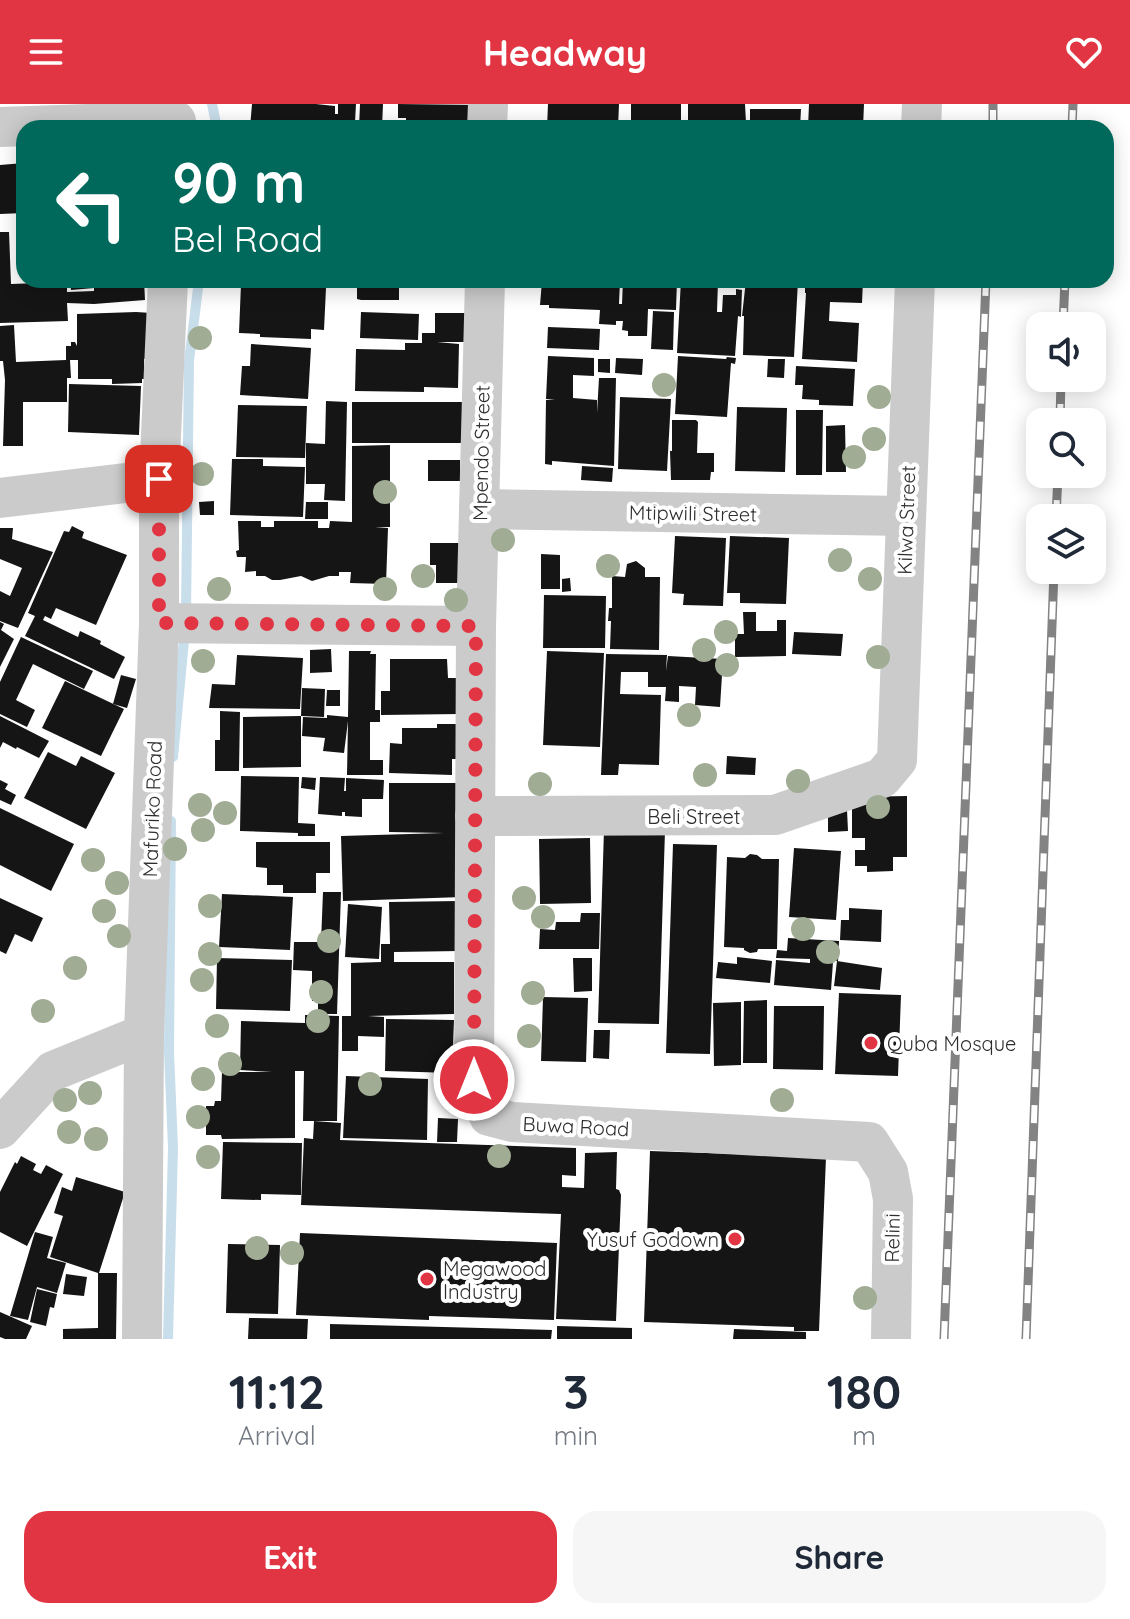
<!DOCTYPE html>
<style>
:root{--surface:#fff;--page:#f6f6f7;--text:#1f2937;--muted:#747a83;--accent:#e13543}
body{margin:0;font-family:Quicksand,sans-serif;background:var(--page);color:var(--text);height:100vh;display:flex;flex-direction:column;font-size:30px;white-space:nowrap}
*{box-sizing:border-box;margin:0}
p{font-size:26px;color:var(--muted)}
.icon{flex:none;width:44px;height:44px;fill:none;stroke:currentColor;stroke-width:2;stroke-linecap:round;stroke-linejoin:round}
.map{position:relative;height:1235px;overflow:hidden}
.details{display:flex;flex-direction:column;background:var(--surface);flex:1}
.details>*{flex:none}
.hud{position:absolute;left:16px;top:16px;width:1098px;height:168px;border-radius:24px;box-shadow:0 4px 20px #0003;background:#00695c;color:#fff;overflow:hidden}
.tools{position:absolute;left:1026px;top:208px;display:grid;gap:16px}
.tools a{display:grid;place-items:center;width:80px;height:80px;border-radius:16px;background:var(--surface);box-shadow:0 4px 20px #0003;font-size:40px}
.pin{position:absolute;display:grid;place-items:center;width:68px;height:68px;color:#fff;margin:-34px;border-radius:16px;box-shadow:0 4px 12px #0006}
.me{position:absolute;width:88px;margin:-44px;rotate:0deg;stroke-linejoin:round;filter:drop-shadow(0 0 6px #0008)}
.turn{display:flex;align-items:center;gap:28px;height:168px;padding:0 24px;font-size:36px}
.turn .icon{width:104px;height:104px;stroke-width:2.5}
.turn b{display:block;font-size:56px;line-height:68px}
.eta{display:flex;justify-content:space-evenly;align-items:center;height:136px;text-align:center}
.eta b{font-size:48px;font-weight:700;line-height:56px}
.action{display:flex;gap:16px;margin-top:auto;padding:16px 24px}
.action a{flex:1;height:92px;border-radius:24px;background:var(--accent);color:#fff;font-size:32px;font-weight:700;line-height:92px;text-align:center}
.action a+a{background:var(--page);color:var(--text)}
header{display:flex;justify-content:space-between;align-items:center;height:104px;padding:0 24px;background:var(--accent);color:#fff;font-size:36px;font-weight:700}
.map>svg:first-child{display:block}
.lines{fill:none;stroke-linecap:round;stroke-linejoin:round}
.stream{stroke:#c9deeb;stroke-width:10}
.building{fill:#151515}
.minor{stroke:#cbcbcb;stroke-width:40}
.rail-casing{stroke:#838383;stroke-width:9}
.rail{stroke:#fff;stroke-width:6;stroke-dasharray:18;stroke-linecap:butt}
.tree{fill:#a0ac94}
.route{stroke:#e13543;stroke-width:14;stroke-dasharray:0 25.2}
.poi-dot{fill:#e13543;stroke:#fff;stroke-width:3}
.labels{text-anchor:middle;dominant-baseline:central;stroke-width:8;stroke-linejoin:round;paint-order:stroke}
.street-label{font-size:20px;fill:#2e2e2e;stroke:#fff}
.poi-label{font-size:20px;fill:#2e2e2e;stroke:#fff;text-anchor:start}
</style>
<header><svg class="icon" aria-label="menu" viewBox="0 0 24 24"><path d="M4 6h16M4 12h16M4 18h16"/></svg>Headway<svg class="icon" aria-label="heart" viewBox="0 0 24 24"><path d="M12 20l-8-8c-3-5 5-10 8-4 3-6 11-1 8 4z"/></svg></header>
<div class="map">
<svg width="1130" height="1235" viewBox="0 0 1130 1235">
<rect width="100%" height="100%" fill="#fff"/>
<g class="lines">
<g class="stream">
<path d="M212 0 217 24"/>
<path d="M186 510 189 257 199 176"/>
<path d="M173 653 185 526"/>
<path d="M168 1235 173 1044 169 948 171 717"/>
</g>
</g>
<g class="building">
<path d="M252 0H316L335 2V10H338V0H356L355 18 337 17V24H250Z"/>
<path d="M360 0H383L382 24H359Z"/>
<path d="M398 0 483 1V24H406V14H398Z"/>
<path d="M548 0H619L618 24H547Z"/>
<rect x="631" y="0" width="50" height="24"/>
<path d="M688 0H745L746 19 731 20 730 24H688Z"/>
<path d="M809 0H864L863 24H808Z"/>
<path d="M750 5H801L800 24H750Z"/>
<path d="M24 59V109L0 110V61Z"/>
<path d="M0 128H9L11 180 67 178V188L94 187V184L71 186 70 176H144L145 196 94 200 67 199 68 217 0 219Z"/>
<rect x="312" y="176" width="38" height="3"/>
<path d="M550 176H620L619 200H622L623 176H677L676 206 648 205 647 232H628V227L622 226 623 217H616V221L599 220 600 206 549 204V201H540L542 177 550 178Z"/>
<path d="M681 176H718L717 208H722L723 191H736V185L742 186 741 213 738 212 735 252 677 249Z"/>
<path d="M746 176H798L794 253 743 251 744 212H742Z"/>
<path d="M805 176H863L862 199 830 198 829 217 859 219 857 258 802 255 806 189H805Z"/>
<path d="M241 180 326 184 324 226 311 225V235L260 233V230L239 229Z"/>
<path d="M361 180H399V196H361L357 195V184H361Z"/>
<path d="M653 207 674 208 673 246 651 245Z"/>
<path d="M136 208 152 209V254L144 255V275H142V279L112 280V275H78V256H70L71 274H67V298H23V342H3L5 276 3 257H0V222L14 221 16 258 66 256V242H71V238H75L77 242V210Z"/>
<path d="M361 208 419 210 418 236 360 234Z"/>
<path d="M435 209H472L473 238H437L459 240 458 284 424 283V288L355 287 356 245 405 246V239H422V229H435Z"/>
<path d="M548 223 600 225 599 246 547 244Z"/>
<path d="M251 240 311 244 308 295 240 291 242 262H250Z"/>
<path d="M548 252 594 254V272L573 271V294L597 296V309L599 274H616L614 362 552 357V361L545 360 546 296H555L546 295Z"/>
<path d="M678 252 726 255 727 253 736 254 735 260 731 259 727 313 675 310Z"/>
<path d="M616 254 643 255 642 271 615 269Z"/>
<path d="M598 255H610V269L598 268Z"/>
<path d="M768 255H785L784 274 767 273Z"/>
<path d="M796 262 855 265 853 302 819 301V296L802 295 803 281H795Z"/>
<path d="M69 280 141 282 139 331 68 328Z"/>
<path d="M620 293 671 295 667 367 618 365Z"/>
<path d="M326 297 347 298 345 397 324 396 325 380H306V339L325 340Z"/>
<rect x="352" y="298" width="115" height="41"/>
<path d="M238 301 307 302 305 354 236 353Z"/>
<path d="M737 303 787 304 785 368 735 367Z"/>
<path d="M796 306H823L822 371H796Z"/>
<path d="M672 316H696L698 318 697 349H714V368H711L710 376H671L670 347H672Z"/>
<path d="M845 321 846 368H826V322Z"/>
<path d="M390 341V423H375L388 424 386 480 350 479 351 468H339V472H329L312 477 301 472 280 476H272L265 472H256V467L245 468 246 453H237L236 447 239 446 238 417H261V423H274V417H318V424H329L330 417 352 418V342Z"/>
<path d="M232 355H263V362L305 363 303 413 230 411Z"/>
<rect x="428" y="356" width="32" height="21"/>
<path d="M582 362 613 364 612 378 581 376Z"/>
<path d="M214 397V411H200L199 398Z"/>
<path d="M306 398H328V415H305Z"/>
<path d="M72 422 84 428 82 434 127 451 96 521 56 504 51 515 45 512 43 516 78 533 80 527 101 537 100 540 125 553 114 575 25 532 35 512 28 509 64 427 69 428Z"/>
<path d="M0 424H13L12 435 53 448 18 524 0 517V487L10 492 22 464 0 455Z"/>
<path d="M675 432 726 434 723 502 683 501 684 490 672 489Z"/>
<path d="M730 432 789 434 786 500 740 499V489H727Z"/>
<path d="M430 439H459L465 479H436V461H430Z"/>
<path d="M541 450 560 451V485H541Z"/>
<path d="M636 457 645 464V473H660L659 546 610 545 611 517H608L609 504H612V472L625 473 627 460Z"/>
<path d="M570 474 571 487 562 488V475Z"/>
<path d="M544 491 606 492 605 544H543Z"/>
<path d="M743 508H756V527H777V516H786V552L735 553V530H744Z"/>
<path d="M0 518 4 520 1 526 14 535 0 563Z"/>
<path d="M794 528 843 530 841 552 792 550Z"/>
<path d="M21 533 93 567 84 585 33 560 16 596 35 606 27 623 0 610V578Z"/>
<path d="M331 545 332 568 310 569V546Z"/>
<path d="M349 547H371L370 550H376L375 606H380V618H370V656H383V671H347L348 617 344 649 323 647 325 634 302 632 303 613 327 614V611L348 613Z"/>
<path d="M547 547 604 549 600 643 543 641Z"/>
<path d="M606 550 667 551 666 567 668 552 723 555 720 603 695 601 696 583 679 582V598L665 597 666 583H648V568H621L620 590 661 591 659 661 619 660 618 671H601Z"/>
<path d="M237 551 303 554 300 605 209 604 212 580 235 581Z"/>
<path d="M390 555H447L448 574H460V610L381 611V587H390Z"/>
<path d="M121 571 136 575 127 604 113 600Z"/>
<path d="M65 577 124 605 101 652 42 624Z"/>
<path d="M302 584 325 585 324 613 301 612Z"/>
<path d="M327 586H340V602H326Z"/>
<path d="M220 607 240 608 239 667H215V636H220Z"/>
<path d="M0 612 49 637 39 654 17 643 16 645 3 638 0 644Z"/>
<path d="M301 612V663L243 664V613Z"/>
<path d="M437 620H461L456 655H452V671L389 669 390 639 402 640V624H437Z"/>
<path d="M48 648 76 662 81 652 115 669 86 725 24 694Z"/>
<path d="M727 652 756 654 755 671 726 670Z"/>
<path d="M241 672 299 673 298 719 315 720V732H298V729L240 727Z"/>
<path d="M302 673 316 674 315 686 301 684Z"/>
<path d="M320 673 345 674 344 687H346V674L384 676 383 695H362V713L345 712V708H342V712L318 710Z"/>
<path d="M0 676 8 680 5 685 16 691 11 701 0 696Z"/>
<path d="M389 679H459L463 793 343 797 341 732 444 729 389 728Z"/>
<path d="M907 692V753H893V767L867 768V762H855V746H865V734H852V693Z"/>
<path d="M0 704 74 740 51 787 0 761Z"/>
<path d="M828 706H847L848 727 828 728Z"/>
<path d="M604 725 665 726 659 920 598 919Z"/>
<path d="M590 734 591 799 540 800 539 735Z"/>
<path d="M256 738H330V769H316V789H283V781H267V764L256 763Z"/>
<path d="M673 740 717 741 710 950 666 949Z"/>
<path d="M794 744 841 747 836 816 789 813Z"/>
<path d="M750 750 757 751 762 755H779L777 845H758L757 848 750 849 744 846V844L724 843 727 753 745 754Z"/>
<path d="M323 788H341L337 910H318V897H312V867L293 866 294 838H321Z"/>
<path d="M222 790 293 793 290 846 219 843Z"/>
<path d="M0 794 43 814 32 838 15 830 6 850 0 847Z"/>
<path d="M459 797 460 847 394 848V858H454V910L368 912 384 913V933L358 932V947H342V912H351V859L381 858V840H390L389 798Z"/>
<path d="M348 800 382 803 379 855 345 853Z"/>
<path d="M849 804 882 806 881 838 840 836 841 816H849Z"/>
<path d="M581 809H600L599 845H539L540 825 555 826 556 818H580Z"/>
<path d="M788 834 839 837 838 857 824 856 833 858 831 886 774 881 776 856 810 859V855L776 854 777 846 787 847Z"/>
<path d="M737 853 772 857 770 879 716 874 718 858 737 860Z"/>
<path d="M217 854 292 856 290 907 216 905Z"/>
<path d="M573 854H592V887L574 888Z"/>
<path d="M837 857 882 864 880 886 834 882Z"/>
<path d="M839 889 901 891 898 972 835 970Z"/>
<path d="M543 893 588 894 586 958 541 957Z"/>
<path d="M767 896V959H743L744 897Z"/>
<path d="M741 898V961L714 962 713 899Z"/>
<path d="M774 902H824L823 966 773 965Z"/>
<path d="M305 911 339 912 337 1017H303L304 967H295V1034L222 1035 221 1031H206V1002H214L215 997H221L222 968H272L240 966 241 917 305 919Z"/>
<path d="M386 915 454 916 452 969 385 967Z"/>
<path d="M594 926H610L609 955 593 954Z"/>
<path d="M346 972 428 975 427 1036 343 1034Z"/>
<path d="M438 1014 458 1015 457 1038H437Z"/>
<path d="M314 1017 341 1019 340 1036 576 1044V1072L562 1071V1083L584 1084 585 1049 617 1048 616 1085 619 1086 621 1091 616 1217 556 1215 561 1110 301 1101 304 1034 313 1035Z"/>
<path d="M223 1038 302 1039 301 1091 261 1090V1096L221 1095Z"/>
<path d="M650 1047 826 1053 819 1227H794V1223L644 1218Z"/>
<path d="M21 1052 36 1060 33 1066 41 1070 46 1061 63 1070 27 1142 0 1128V1088L15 1058 17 1060Z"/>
<path d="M76 1073 125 1088 99 1169H117L116 1235H63V1225L98 1224V1169L50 1153 63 1112 54 1109 62 1083 72 1087Z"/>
<path d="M35 1128 53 1133 47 1154 66 1159 57 1189 37 1183 28 1216 10 1212Z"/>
<path d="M300 1129 557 1139 554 1216 429 1212V1216L296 1211Z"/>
<path d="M228 1140 280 1141 278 1210 226 1209Z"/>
<path d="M66 1170 87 1173 84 1192 63 1190Z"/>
<path d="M37 1185 57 1190 54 1204 50 1203 46 1222 30 1218Z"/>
<path d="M0 1208 32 1222 26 1235H5L0 1233Z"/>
<path d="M249 1214 308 1215 307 1235H248Z"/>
<path d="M330 1220 552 1226 551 1235H330Z"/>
<path d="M557 1222 632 1224V1235H557Z"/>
<path d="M734 1225 806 1228V1235H733Z"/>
</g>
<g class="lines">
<g class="minor">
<path d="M0 23 176 17"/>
<path d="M487 24 488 0"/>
<path d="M921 24 922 0"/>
<path d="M485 176 476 522 474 976 489 1012 512 1018 869 1038 888 1068 893 1095 891 1235"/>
<path d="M0 394 159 375"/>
<path d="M479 405 906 412"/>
<path d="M159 519 476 522"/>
<path d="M475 712 775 711 882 674 897 656 915 176"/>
<path d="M0 1025 53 967 144 930"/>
<path d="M142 1235 144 930 159 519V375L168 176"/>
</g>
<defs>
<g id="rail">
<path d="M993 24V0"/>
<path d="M1072 24 1073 0"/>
<path d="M1063 222 1065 176"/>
<path d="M1060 318 1061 274"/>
<path d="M1056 414 1058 370"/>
<path d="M944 1235 986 176"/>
<path d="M1026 1235 1054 466"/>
</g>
</defs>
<use href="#rail" class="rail-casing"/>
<use href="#rail" class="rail"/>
</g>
<g class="tree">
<circle cx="200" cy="234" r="12"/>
<circle cx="664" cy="281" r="12"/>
<circle cx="879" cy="293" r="12"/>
<circle cx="874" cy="335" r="12"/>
<circle cx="854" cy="353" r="12"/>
<circle cx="202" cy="370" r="12"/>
<circle cx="385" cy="388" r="12"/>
<circle cx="503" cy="436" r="12"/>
<circle cx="840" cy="456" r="12"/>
<circle cx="608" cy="462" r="12"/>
<circle cx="423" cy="472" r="12"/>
<circle cx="870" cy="475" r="12"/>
<circle cx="219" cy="485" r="12"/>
<circle cx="385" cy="485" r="12"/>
<circle cx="456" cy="496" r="12"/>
<circle cx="726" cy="528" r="12"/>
<circle cx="704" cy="546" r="12"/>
<circle cx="878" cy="553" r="12"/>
<circle cx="203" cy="557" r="12"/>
<circle cx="727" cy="561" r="12"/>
<circle cx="689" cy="611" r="12"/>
<circle cx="705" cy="671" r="12"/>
<circle cx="798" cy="677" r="12"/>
<circle cx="540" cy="680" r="12"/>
<circle cx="200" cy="701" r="12"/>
<circle cx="878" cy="703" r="12"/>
<circle cx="225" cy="709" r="12"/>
<circle cx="203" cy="726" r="12"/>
<circle cx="175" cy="745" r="12"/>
<circle cx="93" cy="756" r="12"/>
<circle cx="117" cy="779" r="12"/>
<circle cx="524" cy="794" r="12"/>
<circle cx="210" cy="802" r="12"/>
<circle cx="104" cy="807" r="12"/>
<circle cx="543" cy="813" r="12"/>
<circle cx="803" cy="825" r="12"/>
<circle cx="119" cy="832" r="12"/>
<circle cx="329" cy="837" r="12"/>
<circle cx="828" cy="848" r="12"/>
<circle cx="210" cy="850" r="12"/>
<circle cx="75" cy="864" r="12"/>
<circle cx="202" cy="876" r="12"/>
<circle cx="321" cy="888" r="12"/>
<circle cx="533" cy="889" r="12"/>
<circle cx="43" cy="907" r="12"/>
<circle cx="318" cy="917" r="12"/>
<circle cx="217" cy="922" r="12"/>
<circle cx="529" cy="932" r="12"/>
<circle cx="230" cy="960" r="12"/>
<circle cx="203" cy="975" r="12"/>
<circle cx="370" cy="980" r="12"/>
<circle cx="90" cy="989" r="12"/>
<circle cx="65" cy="996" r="12"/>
<circle cx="782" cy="996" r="12"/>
<circle cx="198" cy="1013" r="12"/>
<circle cx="69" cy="1028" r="12"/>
<circle cx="96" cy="1035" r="12"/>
<circle cx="499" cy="1052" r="12"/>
<circle cx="208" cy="1053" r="12"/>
<circle cx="257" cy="1144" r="12"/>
<circle cx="292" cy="1149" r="12"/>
<circle cx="865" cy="1194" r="12"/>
</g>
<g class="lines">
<path class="route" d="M159 375V519L476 522 474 976"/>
</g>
<g class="poi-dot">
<circle cx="871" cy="939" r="8"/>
<circle cx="735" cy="1135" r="8"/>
<circle cx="427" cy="1175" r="8"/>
</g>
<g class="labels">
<g class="street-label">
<text transform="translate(481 349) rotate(-89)">Mpendo Street</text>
<text transform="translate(693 409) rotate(1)">Mtipwili Street</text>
<text transform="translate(906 416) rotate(-88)">Kilwa Street</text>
<text transform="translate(152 705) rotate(-88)">Mafuriko Road</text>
<text x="694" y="712">Beli Street</text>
<text transform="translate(576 1022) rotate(3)">Buwa Road</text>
<text transform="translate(892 1134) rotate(-89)">Relini</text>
</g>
<g class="poi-label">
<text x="887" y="939">Quba Mosque</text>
<text x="719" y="1135" text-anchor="end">Yusuf Godown</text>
<text x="443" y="1164">Megawood<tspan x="443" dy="23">Industry</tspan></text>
</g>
</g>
</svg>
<div class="tools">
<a><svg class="icon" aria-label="sound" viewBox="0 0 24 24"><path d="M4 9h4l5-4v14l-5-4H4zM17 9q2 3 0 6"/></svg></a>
<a><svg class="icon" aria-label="search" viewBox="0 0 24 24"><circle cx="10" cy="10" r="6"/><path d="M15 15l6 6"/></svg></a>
<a><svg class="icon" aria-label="layers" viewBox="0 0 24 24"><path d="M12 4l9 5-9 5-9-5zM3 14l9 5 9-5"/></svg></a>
</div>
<div class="pin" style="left:159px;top:375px;background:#d93025"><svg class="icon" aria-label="arrive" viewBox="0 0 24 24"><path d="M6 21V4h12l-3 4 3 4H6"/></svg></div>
<svg class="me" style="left:474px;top:976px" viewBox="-20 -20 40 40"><circle r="17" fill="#e13543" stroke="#fff" stroke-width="3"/><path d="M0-11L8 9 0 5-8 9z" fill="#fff"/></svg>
<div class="hud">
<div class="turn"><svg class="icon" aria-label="left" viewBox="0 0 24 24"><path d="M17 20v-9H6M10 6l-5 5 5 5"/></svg><div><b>90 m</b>Bel Road</div></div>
</div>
</div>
<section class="details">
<div class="eta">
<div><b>11:12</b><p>Arrival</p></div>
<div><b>3</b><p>min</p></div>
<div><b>180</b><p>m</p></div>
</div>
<div class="action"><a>Exit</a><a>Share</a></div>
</section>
